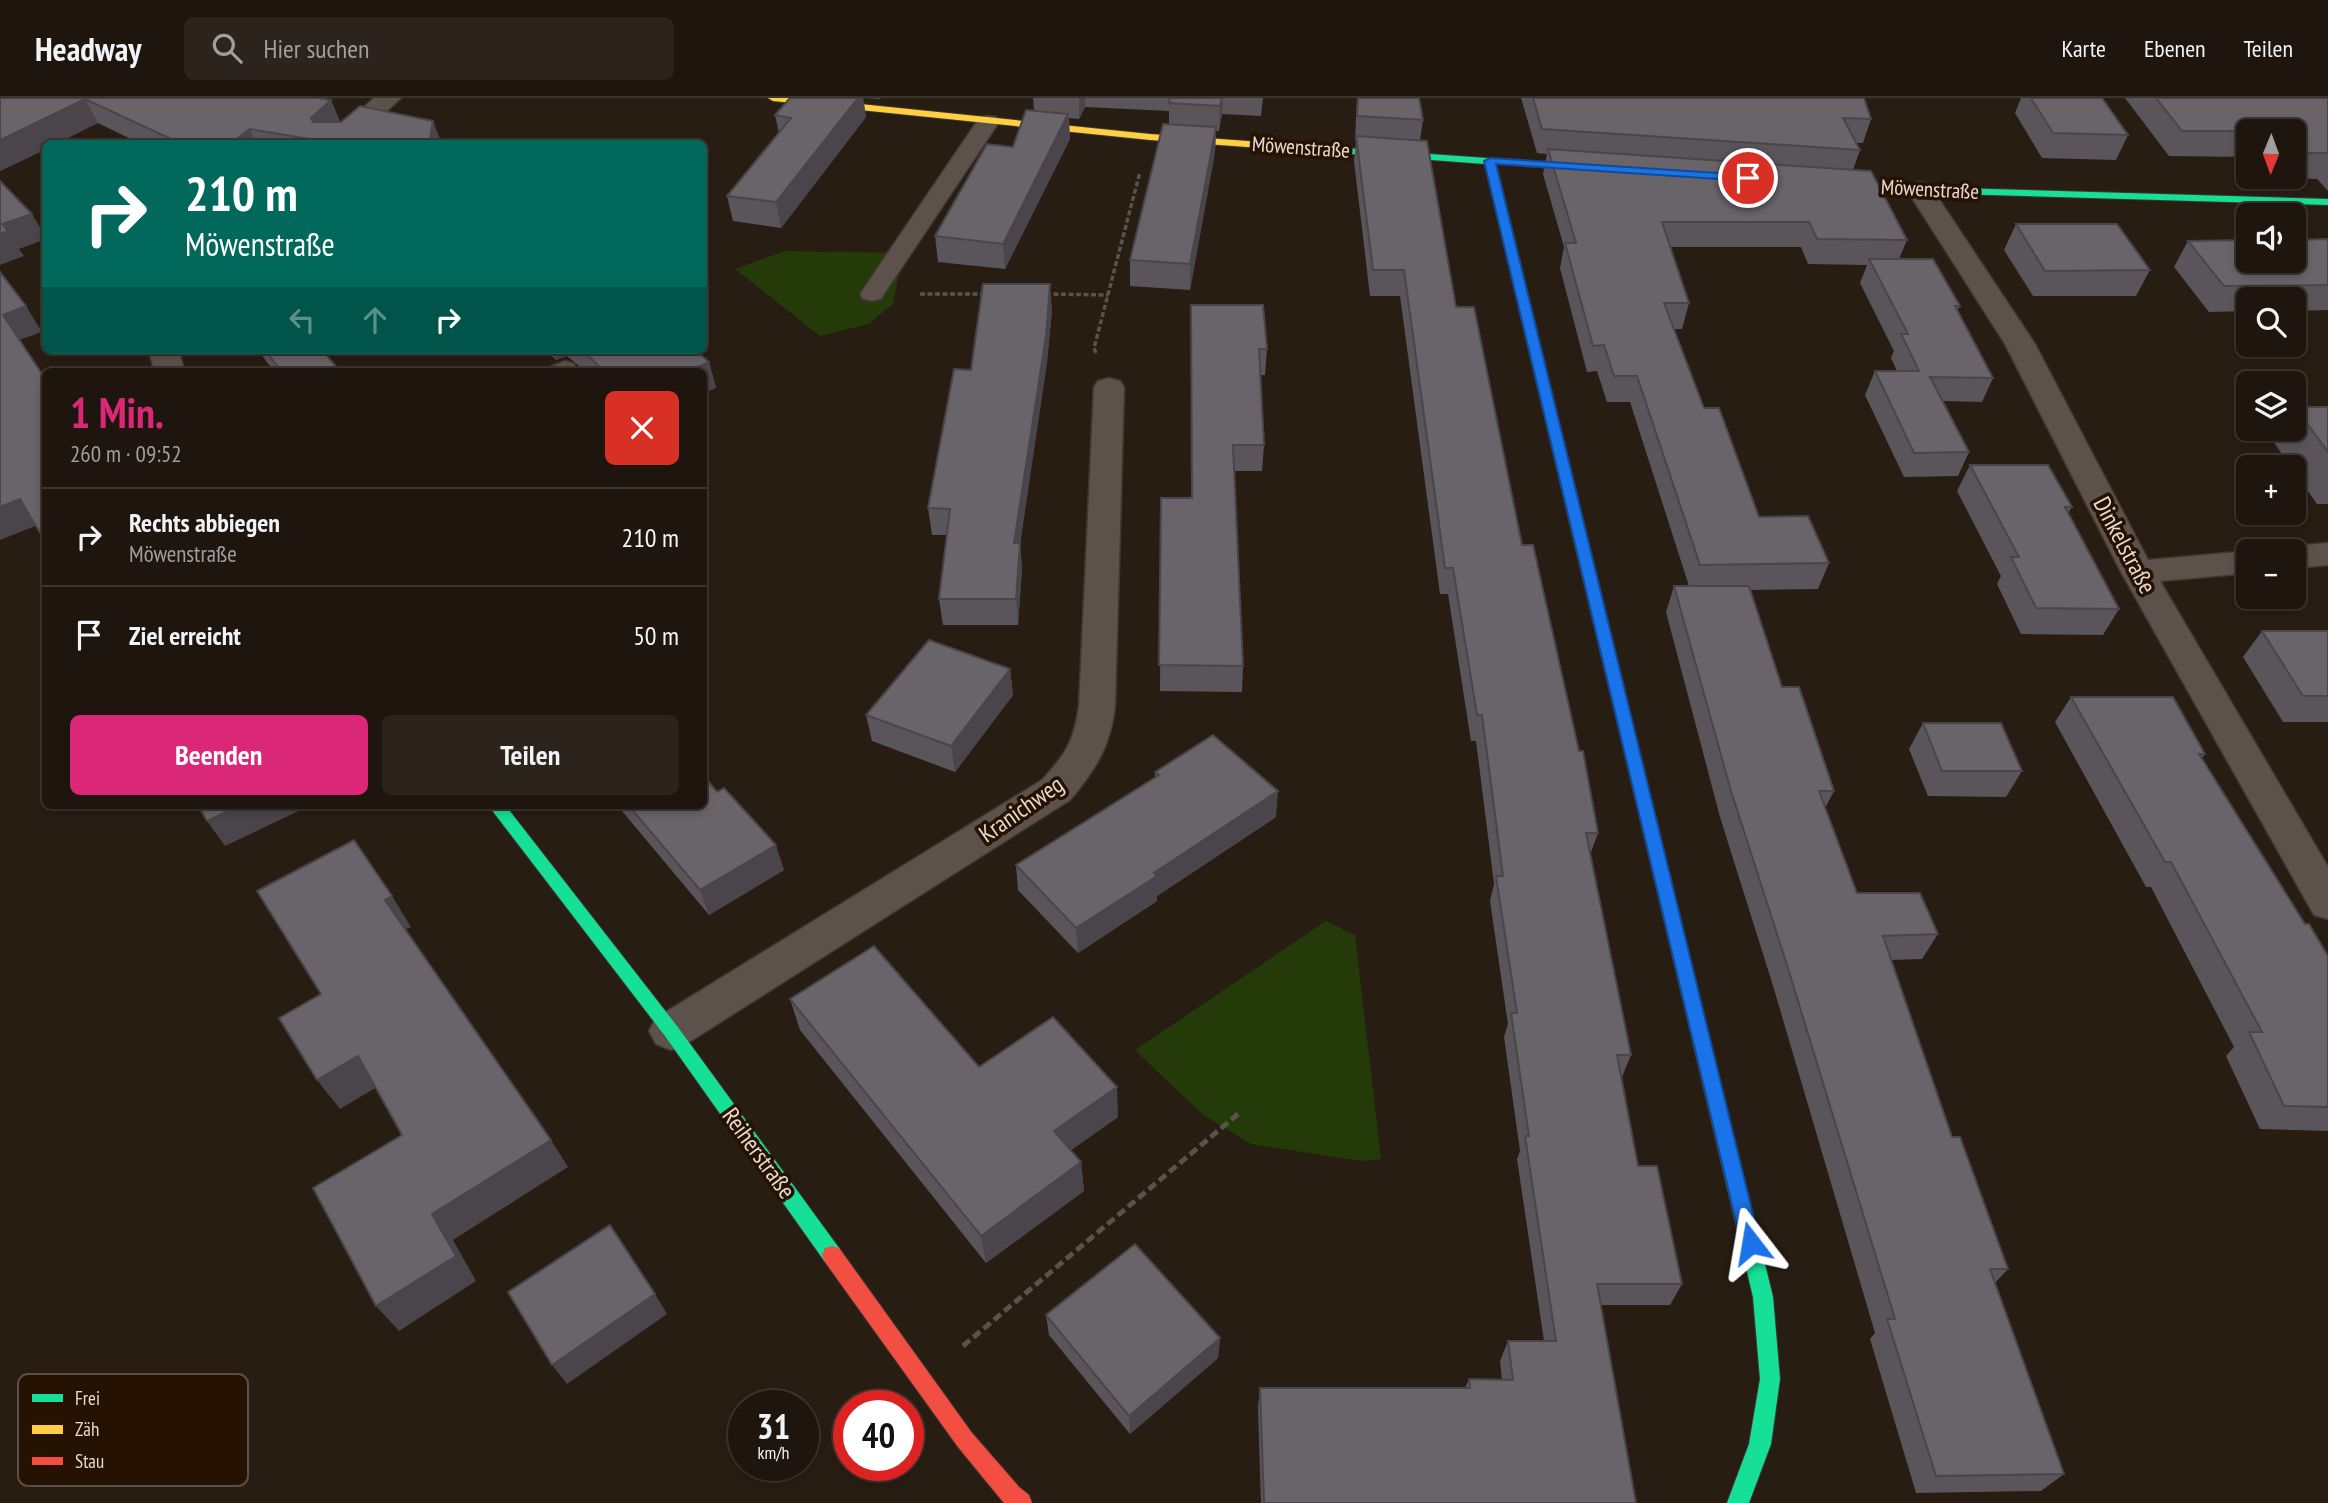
<!DOCTYPE html>
<html lang="de">
<meta charset="utf-8">
<style>
:root{--surface:#1e160e;--page:#2b231c;--text:#f1f3f6;--muted:#a19f9e;--line:#3c352e;--accent:#db2777}
body{margin:0;font-family:"PT Sans Narrow",sans-serif;background:var(--page);color:var(--text);height:100vh;display:flex;flex-direction:column;font-size:26px;white-space:nowrap}
*{box-sizing:border-box;margin:0}
p{font-size:23px;color:var(--muted)}
.icon{flex:none;width:38px;height:38px;fill:none;stroke:currentColor;stroke-width:2;stroke-linecap:round;stroke-linejoin:round}
.map{position:relative;flex:1;overflow:hidden}
.side{position:absolute;left:42px;top:270px;width:665px;height:441px;display:flex;flex-direction:column;background:var(--surface);border-radius:10px;box-shadow:0 4px 10px #0003,0 0 0 2px var(--line)}
.side>*{flex:none}
.banner{position:absolute;left:42px;top:42px;width:665px;height:214px;border-radius:10px;box-shadow:0 4px 10px #0003,0 0 0 2px var(--line);background:#00695c;color:#fff;overflow:hidden}
.needle{width:46px;rotate:181deg}
.fabs{position:absolute;left:2236px;top:21px;display:grid;gap:14px}
.fabs a{display:grid;place-items:center;width:70px;height:70px;border-radius:10px;background:var(--surface);box-shadow:0 4px 10px #0003,0 0 0 2px var(--line);font-size:35px}
.speed{position:absolute;left:728px;top:1292px;display:flex;gap:14px;font-size:35px;font-weight:700;text-align:center}
.speed>*{display:grid;place-content:center;width:91px;height:91px;border-radius:50%;background:var(--surface);box-shadow:0 4px 10px #0003,0 0 0 2px var(--line);line-height:1}
.speed small{font-size:18px;font-weight:400}
.speed .limit{border:10px solid #d22;background:#fff;color:#111}
.pin{position:absolute;display:grid;place-items:center;width:60px;height:60px;color:#fff;margin:-30px;border:4px solid #fff;border-radius:50%;box-shadow:0 2px 7px #0007}
.me{position:absolute;width:77px;margin:-38px;rotate:346deg;stroke-linejoin:round;filter:drop-shadow(0 0 5px #0008)}
.turn{display:flex;align-items:center;gap:24px;height:147px;padding:0 28px;font-size:32px}
.turn .icon{width:91px;height:91px;stroke-width:2.5}
.turn b{display:block;font-size:49px;line-height:60px}
.lanes{display:flex;align-items:center;height:66px;padding:0 28px;background:#0003;justify-content:center;gap:35px;direction:ltr}
.lanes .off{opacity:.35}
.round{display:grid;place-items:center;flex:none;width:74px;height:74px;border-radius:10px;background:var(--page)}
.summary{display:flex;align-items:center;justify-content:space-between;height:119px;padding:0 28px}
h1{font-size:42px;font-weight:600;line-height:52px;color:var(--accent)}
.primary-button{display:flex;gap:14px;margin-top:auto;padding:14px 28px}
.primary-button a{flex:1;height:80px;border-radius:10px;background:var(--accent);color:#fff;font-size:28px;font-weight:600;line-height:80px;text-align:center}
.primary-button a+a{background:var(--page);color:var(--text)}
ul{padding:0;list-style:none}
li{display:flex;align-items:center;gap:21px;height:98px;padding:0 28px;border-top:2px solid var(--line)}
li div{flex:1}
li b{display:block;font-size:26px}
li em{font-style:normal}
header{display:flex;align-items:center;gap:42px;box-sizing:border-box;height:98px;padding:0 35px;background:var(--surface);border-bottom:2px solid var(--line)}
header strong{font-size:33px}
nav{display:flex;gap:38px;margin-inline-start:auto;font-size:24px}
.search{width:490px;height:63px;background:var(--page);display:flex;align-items:center;gap:18px;box-sizing:border-box;padding:0 24px;border-radius:10px;color:var(--muted);font-size:26px}
.map>svg:first-child{display:block}
.green{fill:#243b09}
.lines{fill:none;stroke-linecap:round;stroke-linejoin:round}
.lane-casing{stroke:#40372f;stroke-width:3}
.street-casing{stroke:#40372f;stroke-width:3}
.fast-casing{stroke:#40372f;stroke-width:2}
.slow-casing{stroke:#40372f;stroke-width:2}
.jam-casing{stroke:#40372f;stroke-width:2}
.path-far1{stroke:#5a534c;stroke-width:3.5;stroke-dasharray:5 2.5;stroke-linecap:butt}
.path{stroke:#5a534c;stroke-width:5;stroke-dasharray:9 4.5;stroke-linecap:butt}
.lane{fill:#5c524b;fill-rule:evenodd}
.street{fill:#5c524b;fill-rule:evenodd}
.fast{fill:#16e098;fill-rule:evenodd}
.slow{fill:#ffcf43;fill-rule:evenodd}
.jam{fill:#f24e42;fill-rule:evenodd}
.wall{fill:#5a555b}
.shaded-wall{fill:#4a454a}
.building{fill:#69636a;stroke:#4a454a;stroke-width:2}
.route{fill:#1a73e8;stroke:#114b97;stroke-width:2}
.labels{text-anchor:middle;dominant-baseline:central;stroke-width:7;stroke-linejoin:round;paint-order:stroke}
.far-street-label{font-size:21px;fill:#e7d9ce;stroke:#261203}
.street-label{font-size:24px;fill:#e7d9ce;stroke:#261203}
.key{fill:#261203;stroke:#604e40;stroke-width:2}
.key-label{font-size:19px;fill:#e7d9ce}
</style>
<header>
<strong>Headway</strong>
<div class="search"><svg class="icon" aria-label="search" viewBox="0 0 24 24"><circle cx="10" cy="10" r="6"/><path d="M15 15l6 6"/></svg>Hier suchen</div>
<nav><a>Karte</a><a>Ebenen</a><a>Teilen</a></nav>
</header>
<div class="map">
<svg width="2328" height="1405" viewBox="0 0 2328 1405">
<rect width="100%" height="100%" fill="#281d13"/>
<g class="green">
<path d="M785 153 903 155 893 206 868 226 820 238 735 171Z"/>
<path d="M1326 823 1355 837 1381 1061 1361 1063 1251 1046 1202 1016 1135 952Z"/>
</g>
<g class="lines">
<defs>
<g id="lane">
<path d="M988 18 996 19 999 24 884 196 881 201 872 203 863 201 860 196 980 19Z"/>
<path d="M565 263 574 266 577 273H548L552 268Z"/>
</g>
<g id="street">
<path d="M374 0H401L351 46H323Z"/>
<path d="M1920 84 1929 86 2035 246 2148 462 2249 453H2251H2249V475L2160 483 2328 769V821L2314 817 2121 474 2005 246 1907 92 1911 86Z"/>
<path d="M149 252H179L184 273H154Z"/>
<path d="M1109 280 1120 283 1124 289 1115 608C1111 647 1095 673 1070 702L686 946 671 952 656 946 649 933 656 920 1042 682C1066 656 1074 643 1079 608L1094 289 1098 283Z"/>
<path d="M2328 445V467L2294 470V453H2281L2294 448Z"/>
</g>
<g id="fast">
<path d="M1316 48 1602 68V72L1598 73 1496 66 1585 430 1583 433H1573L1571 430 1485 66 1312 53V49Z"/>
<path d="M1829 82 1920 89 2328 101V107L1920 95 1825 87V83Z"/>
<path d="M488 707H505L677 928 839 1150 842 1157 839 1164 832 1166 825 1164 665 938Z"/>
<path d="M1662 772 1668 774 1670 779 1773 1199 1780 1281 1771 1346 1749 1405H1727L1749 1346 1760 1281 1753 1199 1654 779 1656 774Z"/>
</g>
<path id="slow" d="M768 0H802L1150 36 1316 48 1321 51 1316 54 1150 42 773 3Z"/>
<g id="jam">
<path d="M1578 426 1585 430 1670 779 1668 784H1656L1654 779 1571 430Z"/>
<path d="M832 1148 839 1150 972 1335 1019 1389 1029 1397 1032 1405H1004L958 1349 825 1164 822 1157 825 1150Z"/>
</g>
</defs>
<use href="#lane" class="lane-casing"/>
<use href="#street" class="street-casing"/>
<use href="#fast" class="fast-casing"/>
<use href="#slow" class="slow-casing"/>
<use href="#jam" class="jam-casing"/>
<g class="path-far1">
<path d="M920 196H984"/>
<path d="M1046 196 1108 197"/>
<path d="M1096 255 1094 250 1140 74"/>
</g>
<path class="path" d="M963 1248 1238 1016"/>
<use href="#lane" class="lane"/>
<use href="#street" class="street"/>
<use href="#fast" class="fast"/>
<use href="#slow" class="slow"/>
<use href="#jam" class="jam"/>
</g>
<g class="wall">
<path d="M0 0 331 2 340 24 442 46H141L98 25 46 46V51L0 73Z"/>
<path d="M790 0H881L880 1 863 0 866 19 781 130 733 123 727 98 779 35 775 17Z"/>
<path d="M1033 0H1263L1261 18 1222 16 1219 33H1216L1215 54 1190 192 1130 188V162L1169 26V13L1085 9 1079 21 1069 20 1070 41 1005 171 938 164 935 138 1013 49 1034 13Z"/>
<path d="M1357 0H1419L1423 22 1420 42 1456 209 1579 653 1598 735 1590 757 1631 957 1622 979 1638 1068 1682 1186 1670 1207H1601L1636 1405H1261L1258 1309 1260 1290H1465L1469 1281 1502 1282 1500 1263 1508 1243H1544L1517 1061 1520 1053 1504 939 1508 926 1490 803 1494 786 1476 643H1471L1448 496H1440L1400 198H1370L1354 63 1356 43 1355 42Z"/>
<path d="M1521 0H1864L1871 21 1863 45H1856L1860 52 1853 72 1907 142 1899 161 1960 208 1957 213 1993 280 1982 304 1943 303 1969 354 1958 378 1904 379 1865 297 1875 273H1897L1891 260 1894 253 1860 185 1867 167 1808 166 1801 149H1670L1689 205 1682 231H1674L1704 310 1759 419 1829 465 1818 491 1750 492 1782 589 1834 693 1825 710 1857 795 1938 836 1922 861 1891 862 1952 1039 2008 1171 1995 1185 2064 1376 2041 1393 1916 1395 1870 1241 1875 1235 1774 891 1720 719 1666 514 1674 488H1689L1630 304H1607L1597 273 1587 274 1560 170 1564 149 1543 76 1547 56 1537 55Z"/>
<path d="M2021 0H2102L2128 37 2116 62 2042 60 2015 15Z"/>
<path d="M2125 0H2328V93L2317 81 2287 80 2285 79H2294V33H2249V59L2169 58Z"/>
<path d="M2016 126 2150 172 2136 198H2033L2004 152Z"/>
<path d="M2328 141V212L2294 213V201H2249V213L2209 214 2174 169 2188 143Z"/>
<path d="M1191 207 1267 251 1265 277H1260L1264 347 1262 373H1234L1243 568 1242 594 1160 593 1161 400H1191Z"/>
<path d="M1052 212 1047 264 1020 446 1022 471 1018 527H943L939 501 947 437H932L928 410 971 272Z"/>
<path d="M260 252H322L340 273H274L263 259Z"/>
<path d="M546 252H695L709 264 716 290 704 295V273H585L567 258 556 262Z"/>
<path d="M2295 309H2328V406H2317L2294 373V369H2291L2273 343 2281 331H2294Z"/>
<path d="M1970 367 2072 409 2068 415 2119 511 2103 537 2021 536 1997 486 2001 478 1957 393Z"/>
<path d="M2262 533H2328V624H2283L2243 559Z"/>
<path d="M1010 571 1013 597 955 674 872 643 866 617Z"/>
<path d="M2071 599 2205 656 2202 660 2305 826 2328 858V1033L2260 1031 2226 958 2234 949 2151 789H2146L2055 624Z"/>
<path d="M1923 625 2022 673 2006 699 1928 698 1909 651Z"/>
<path d="M1155 674 1276 719 1157 798V803L1078 855 1018 792 1016 767 1155 680Z"/>
<path d="M617 707H704L784 772 709 817Z"/>
<path d="M790 901 1118 1019 1071 1052 1081 1064 1084 1093 986 1165 800 932Z"/>
<path d="M1046 1217 1220 1240 1218 1260 1130 1336 1049 1237Z"/>
</g>
<g class="shaded-wall">
<path d="M858 0H863L866 19 781 130 776 104Z"/>
<path d="M1079 0H1085V9L1079 21Z"/>
<path d="M1222 0H1223L1222 16 1219 33 1220 8Z"/>
<path d="M85 1 98 25 56 46H46V51L0 73V42Z"/>
<path d="M331 2 340 27 321 43 322 46 311 20Z"/>
<path d="M1068 16 1070 41 1005 171 1003 146Z"/>
<path d="M433 23 442 46H429Z"/>
<path d="M1216 29 1215 54 1190 192V166Z"/>
<path d="M250 31 256 46H230Z"/>
<path d="M32 116 46 139V141L19 151 24 158 0 167V136L2 126Z"/>
<path d="M1050 186 1052 212 1047 264 1020 446 1022 471 1018 527 1016 501 1014 445Z"/>
<path d="M26 208 42 234 19 242 3 217Z"/>
<path d="M552 252H565L567 258 556 262Z"/>
<path d="M709 264 716 290 704 295V273H688Z"/>
<path d="M20 401 38 427 0 442V409Z"/>
<path d="M1010 571 1013 597 955 674 951 648Z"/>
<path d="M1278 693 1276 719 1157 798V803L1078 855 1076 830 1154 775Z"/>
<path d="M241 707H311L225 748 207 723Z"/>
<path d="M776 747 784 772 709 817 700 792Z"/>
<path d="M392 798 411 829 404 832 385 802Z"/>
<path d="M358 958 380 987 340 1011 317 982Z"/>
<path d="M1117 989 1118 1019 1057 1062 1054 1033Z"/>
<path d="M551 1042 568 1069 453 1142 476 1183 399 1233 376 1208 432 1116Z"/>
<path d="M1081 1064 1084 1093 986 1165 981 1138Z"/>
<path d="M655 1196 667 1216 567 1286 552 1267Z"/>
<path d="M1220 1240 1218 1260 1130 1336 1129 1318Z"/>
</g>
<g class="building">
<path d="M0 0H318L331 2 311 20 313 24H341L360 8 433 23 429 46H339L250 31 230 46H161L169 40 85 1 0 42Z"/>
<path d="M790 0H858L776 104 727 98 791 20 775 17Z"/>
<path d="M1170 0H1222L1220 8 1169 5Z"/>
<path d="M1358 0H1419L1423 22 1357 18Z"/>
<path d="M1533 0H1864L1871 21 1843 20 1860 52 1542 31Z"/>
<path d="M2031 0H2102L2128 37 2053 35Z"/>
<path d="M2156 0H2328V55H2301L2294 47V33H2182Z"/>
<path d="M1026 12 1068 16 1003 146 935 138 987 46 1013 49Z"/>
<path d="M1163 26 1216 29 1190 166 1130 162Z"/>
<path d="M1356 38 1427 43 1456 209H1474L1522 447H1533L1579 653H1583L1598 735H1586L1631 957H1617L1638 1068H1657L1682 1186H1597L1636 1405H1264L1260 1290H1470L1469 1281 1513 1282 1508 1243H1556L1525 1038H1529L1511 915H1517L1496 778H1503L1482 617H1477L1453 470H1445L1404 172H1373Z"/>
<path d="M1548 51 1871 73 1907 142 1817 141 1809 124H1662L1689 205H1664L1704 310H1719L1759 419 1808 418 1829 465 1700 467 1637 278H1614L1604 247 1593 248 1565 145H1576Z"/>
<path d="M0 83 32 116 2 126 8 133 0 136Z"/>
<path d="M2016 126H2117L2150 172 2045 173Z"/>
<path d="M2328 141V187L2224 188 2188 143 2249 142V163H2294V142Z"/>
<path d="M1869 161H1933L1960 208H1955L1993 280 1930 279 1969 354 1914 355 1875 273H1919L1901 236H1908Z"/>
<path d="M0 174 26 208 3 217 46 282V288L42 290 46 294V445L20 401 0 409Z"/>
<path d="M983 186H1050L1046 238 1014 445H1020L1016 501H939L950 411 928 410 954 271 971 272Z"/>
<path d="M1191 207H1263L1267 251H1259L1264 347H1233L1243 568 1159 567 1161 400H1192Z"/>
<path d="M265 252H322L340 273H281Z"/>
<path d="M582 252H695L709 264 688 273H604Z"/>
<path d="M2295 309H2328V354Z"/>
<path d="M1970 367H2048L2072 409H2065L2119 511 2036 510 2011 459H2019Z"/>
<path d="M1674 488H1749L1782 589H1799L1834 693H1819L1857 795H1920L1938 836 1883 838 1952 1039H1960L2008 1171H1990L2064 1376 1936 1378 1887 1221H1895L1787 867 1731 693Z"/>
<path d="M2262 533H2328V598H2303Z"/>
<path d="M929 542 1010 571 951 648 866 617Z"/>
<path d="M2071 599H2173L2205 656H2199L2305 826H2309L2328 858V1009L2284 1008 2249 934H2262L2171 764H2165Z"/>
<path d="M1923 625H2001L2022 673H1942Z"/>
<path d="M1213 637 1278 693 1154 775 1157 778 1076 830 1016 767 1159 677 1155 674Z"/>
<path d="M704 678 717 694 724 690 776 747 700 792 628 707H704Z"/>
<path d="M198 707H241L207 723Z"/>
<path d="M354 742 392 798 385 802 551 1042 432 1116 456 1158 376 1208 313 1090 402 1037 358 958 317 982 279 920 321 896 257 793Z"/>
<path d="M874 848 979 969 1053 919 1117 989 1054 1033 1081 1064 981 1138 790 901Z"/>
<path d="M610 1127 655 1196 552 1267 508 1194Z"/>
<path d="M1135 1146 1220 1240 1129 1318 1046 1217Z"/>
</g>
<path class="route" d="M1490 60 1748 77 1754 80 1748 83 1496 66 1760 1145 1757 1152 1751 1154 1744 1152 1741 1145 1484 63Z"/>
<g class="labels">
<g class="far-street-label">
<text transform="translate(1301 49) rotate(4)">Möwenstraße</text>
<text transform="translate(1930 91) rotate(3)">Möwenstraße</text>
</g>
<g class="street-label">
<text transform="translate(2125 447) rotate(62)">Dinkelstraße</text>
<text transform="translate(1021 711) rotate(-35)">Kranichweg</text>
<text transform="translate(759 1055) rotate(54)">Reiherstraße</text>
</g>
</g>
<rect x="18" y="1276" width="230" height="112" rx="10" class="key"/>
<rect x="32" y="1296" width="31" height="8" fill="#16e098"/>
<rect x="32" y="1327" width="31" height="9" fill="#ffcf43"/>
<rect x="32" y="1359" width="31" height="8" fill="#f24e42"/>
<g class="key-label">
<text x="75" y="1307">Frei</text>
<text x="75" y="1338">Zäh</text>
<text x="75" y="1370">Stau</text>
</g>
</svg>
<div class="fabs">
<a><svg class="needle" viewBox="-14 -14 28 28"><path d="M0-13l5 13h-10z" fill="#e53935"/><path d="M0 13l5-13h-10z" fill="#a19f9e"/></svg></a>
<a><svg class="icon" aria-label="sound" viewBox="0 0 24 24"><path d="M4 9h4l5-4v14l-5-4H4zM17 9q2 3 0 6"/></svg></a>
<a><svg class="icon" aria-label="search" viewBox="0 0 24 24"><circle cx="10" cy="10" r="6"/><path d="M15 15l6 6"/></svg></a>
<a><svg class="icon" aria-label="layers" viewBox="0 0 24 24"><path d="M12 4l9 5-9 5-9-5zM3 14l9 5 9-5"/></svg></a>
<a>+</a>
<a>−</a>
</div>
<div class="speed"><div>31<small>km/h</small></div><div class="limit">40</div></div>
<div class="pin" style="left:1748px;top:80px;background:#d93025"><svg class="icon" aria-label="arrive" viewBox="0 0 24 24"><path d="M6 21V4h12l-3 4 3 4H6"/></svg></div>
<svg class="me" style="left:1751px;top:1145px" viewBox="-20 -20 40 40"><path d="M0-17L14 15 0 8-14 15z" fill="#1a73e8" stroke="#fff" stroke-width="4"/></svg>
<div class="banner">
<div class="turn"><svg class="icon" aria-label="right" viewBox="0 0 24 24"><path d="M7 20v-9h11M14 6l5 5-5 5"/></svg><div><b>210 m</b>Möwenstraße</div></div>
<div class="lanes"><svg class="icon off" aria-label="left" viewBox="0 0 24 24"><path d="M17 20v-9H6M10 6l-5 5 5 5"/></svg><svg class="icon off" aria-label="ahead" viewBox="0 0 24 24"><path d="M12 20V5M6 11l6-6 6 6"/></svg><svg class="icon" aria-label="right" viewBox="0 0 24 24"><path d="M7 20v-9h11M14 6l5 5-5 5"/></svg></div>
</div>
<section class="side">
<div class="summary"><div><h1>1 Min.</h1><p>260 m · 09:52</p></div><a class="round" style="background:#d93025;color:#fff"><svg class="icon" aria-label="close" viewBox="0 0 24 24"><path d="M6 6l12 12M18 6L6 18"/></svg></a></div>
<ul>
<li><svg class="icon" aria-label="right" viewBox="0 0 24 24"><path d="M7 20v-9h11M14 6l5 5-5 5"/></svg><div><b>Rechts abbiegen</b><p>Möwenstraße</p></div><em>210 m</em></li>
<li><svg class="icon" aria-label="arrive" viewBox="0 0 24 24"><path d="M6 21V4h12l-3 4 3 4H6"/></svg><div><b>Ziel erreicht</b></div><em>50 m</em></li>
</ul>
<div class="primary-button"><a>Beenden</a><a>Teilen</a></div>
</section>
</div>
